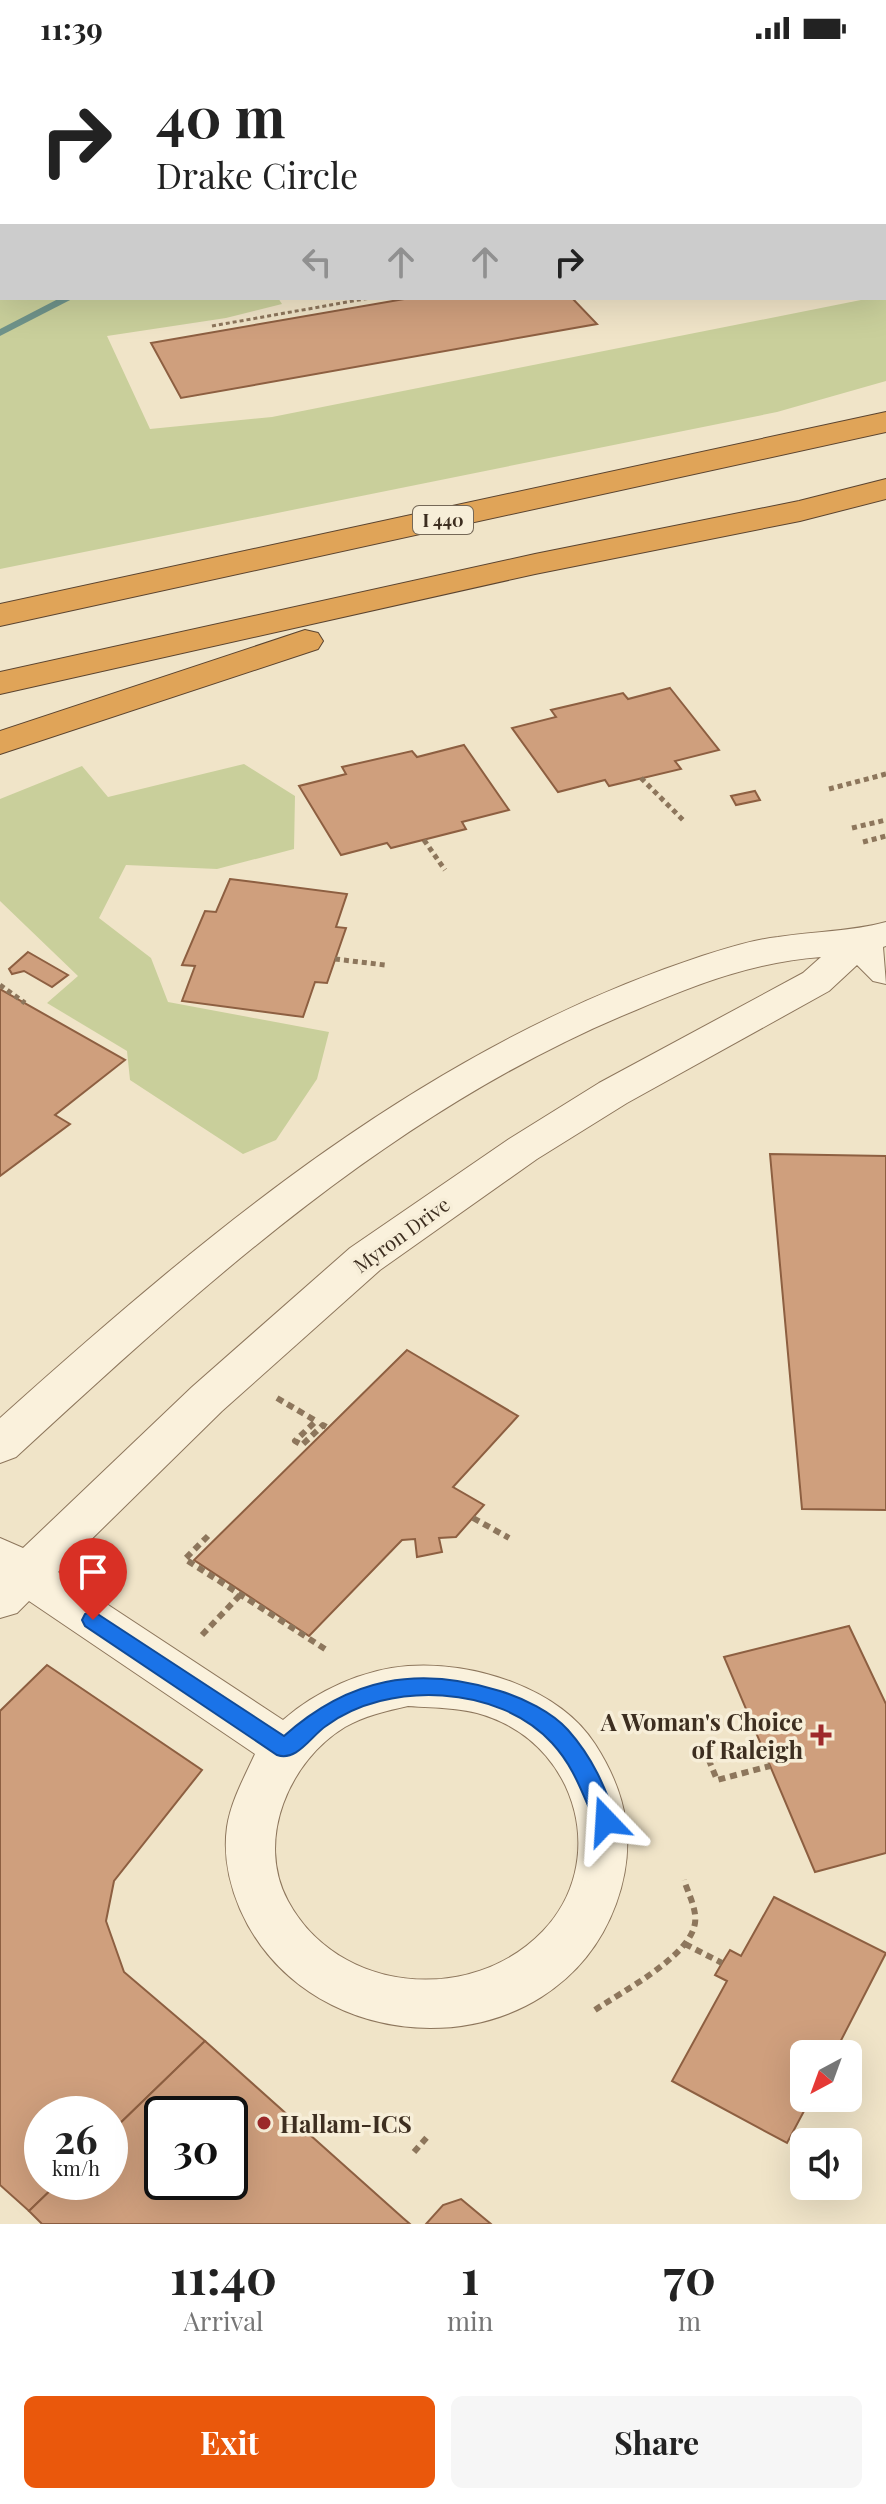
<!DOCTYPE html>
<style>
:root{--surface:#fff;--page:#f6f6f6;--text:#222;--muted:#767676;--accent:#ea580c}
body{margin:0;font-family:"Playfair Display",serif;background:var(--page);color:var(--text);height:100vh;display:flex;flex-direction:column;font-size:30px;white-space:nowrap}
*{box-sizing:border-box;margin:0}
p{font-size:26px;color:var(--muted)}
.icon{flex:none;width:44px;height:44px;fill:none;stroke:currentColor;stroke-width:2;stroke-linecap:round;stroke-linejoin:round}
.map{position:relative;height:2168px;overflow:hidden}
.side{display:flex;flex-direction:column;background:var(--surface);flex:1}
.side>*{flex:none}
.hud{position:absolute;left:0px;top:0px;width:886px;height:244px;box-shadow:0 8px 32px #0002;background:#fff;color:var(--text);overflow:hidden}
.needle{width:52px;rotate:221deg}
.controls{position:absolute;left:790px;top:1984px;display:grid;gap:16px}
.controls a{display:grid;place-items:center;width:72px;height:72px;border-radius:12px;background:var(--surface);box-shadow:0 8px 32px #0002;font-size:40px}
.speed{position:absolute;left:24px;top:2040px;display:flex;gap:16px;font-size:40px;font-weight:700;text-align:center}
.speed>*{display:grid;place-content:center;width:104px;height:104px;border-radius:50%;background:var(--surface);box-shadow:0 8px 32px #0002;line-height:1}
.speed small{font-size:20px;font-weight:400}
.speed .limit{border:4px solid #111;border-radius:12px;background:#fff;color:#111}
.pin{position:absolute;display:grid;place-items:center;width:68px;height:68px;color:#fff;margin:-82px -34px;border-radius:50% 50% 50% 0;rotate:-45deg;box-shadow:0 0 8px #0007}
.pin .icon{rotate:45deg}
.me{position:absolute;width:88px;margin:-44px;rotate:340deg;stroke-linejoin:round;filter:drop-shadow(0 0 6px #0008)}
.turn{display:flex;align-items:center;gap:28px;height:168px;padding:0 24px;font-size:36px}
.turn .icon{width:104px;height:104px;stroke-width:2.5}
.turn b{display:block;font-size:56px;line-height:68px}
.lanes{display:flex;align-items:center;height:76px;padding:0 24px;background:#0003;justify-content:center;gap:40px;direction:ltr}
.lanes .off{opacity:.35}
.eta{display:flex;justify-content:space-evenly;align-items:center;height:136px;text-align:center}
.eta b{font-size:48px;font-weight:700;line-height:56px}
.action{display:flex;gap:16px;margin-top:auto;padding:16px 24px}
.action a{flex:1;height:92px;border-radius:12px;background:var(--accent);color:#fff;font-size:32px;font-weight:700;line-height:92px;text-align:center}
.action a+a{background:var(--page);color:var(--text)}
.status{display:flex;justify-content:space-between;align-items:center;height:56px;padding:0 40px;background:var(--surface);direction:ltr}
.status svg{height:22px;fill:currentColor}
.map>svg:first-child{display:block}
.green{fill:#c9cf9b}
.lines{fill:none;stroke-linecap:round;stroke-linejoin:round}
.stream{fill:#6f938a;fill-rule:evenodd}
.building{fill:#cf9f7d;stroke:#8d5f41;stroke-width:2;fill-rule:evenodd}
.service-casing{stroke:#8d765c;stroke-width:2}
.minor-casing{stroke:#8d765c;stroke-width:2}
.motorway-casing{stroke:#5b4430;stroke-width:2}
.path-far2{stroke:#8d765c;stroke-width:3;stroke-dasharray:4 3;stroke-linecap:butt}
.path-far1{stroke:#8d765c;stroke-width:5;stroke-dasharray:5 4;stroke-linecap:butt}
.path{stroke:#8d765c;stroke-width:6;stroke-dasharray:7 5;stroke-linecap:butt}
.service{fill:#faf1dc;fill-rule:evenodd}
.minor{fill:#faf1dc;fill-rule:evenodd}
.motorway{fill:#e0a458;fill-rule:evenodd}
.route{fill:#1a73e8;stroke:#114b97;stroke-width:2}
.poi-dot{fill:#9e2a2b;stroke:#f7eed8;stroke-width:3}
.labels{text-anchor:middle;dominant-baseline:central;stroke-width:7;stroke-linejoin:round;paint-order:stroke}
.shield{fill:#f7eed8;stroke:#756857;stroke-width:2}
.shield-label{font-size:18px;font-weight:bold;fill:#3d2e20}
.street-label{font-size:20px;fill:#3d2e20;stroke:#f7eed8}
.near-poi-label{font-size:24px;font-weight:bold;fill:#3d2e20;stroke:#f7eed8;text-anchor:end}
</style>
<div class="status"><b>11:39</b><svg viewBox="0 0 49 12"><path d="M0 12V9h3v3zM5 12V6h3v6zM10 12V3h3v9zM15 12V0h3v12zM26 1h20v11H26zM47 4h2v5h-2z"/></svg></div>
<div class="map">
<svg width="886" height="2168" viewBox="0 0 886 2168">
<rect width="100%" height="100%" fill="#f0e4c8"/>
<g class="green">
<path d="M619 0H886V163L884 2Z"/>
<path d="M0 214 2 242H278L282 248 226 262 107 280 150 373 272 361 886 239V325L777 356 0 513Z"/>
<path d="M244 708 295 740 294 793 217 813 126 809 99 862 151 902 168 946 329 976 317 1023 276 1084 243 1098 130 1024 127 995 47 947 78 920 0 845V743L82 710 108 741Z"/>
</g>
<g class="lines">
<g class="stream">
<rect x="884" y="27" width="2" height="6"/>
<path d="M60 242H74L0 280V273Z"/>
</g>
</g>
<g class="building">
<path d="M397 0H481L487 2H393Z"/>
<path d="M410 242H572L597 268 181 342 151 287Z"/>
<path d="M670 632 719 694 675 705 681 713 609 730 605 724 558 736 512 672 556 661 551 654 623 637 628 643Z"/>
<path d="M464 689 509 754 462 766 466 773 391 792 387 787 341 799 299 730 346 718 342 711 412 695 417 701Z"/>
<path d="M755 735 760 744 736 749 731 740Z"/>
<path d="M230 823 347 838 336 871 346 872 327 927 315 926 303 961 182 945 195 910 182 909 205 855 216 856Z"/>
<path d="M28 896 68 919 52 931 24 915 12 918 9 913Z"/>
<path d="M0 933 125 1004 55 1059 70 1068 0 1120Z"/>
<path d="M770 1098 886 1100V1454L802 1453Z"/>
<path d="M407 1294 518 1360 453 1431 484 1449 456 1481 439 1482 442 1496 417 1501 415 1483 402 1484 309 1580 194 1504Z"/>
<path d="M849 1570 886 1648V1797L815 1816 724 1601Z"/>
<path d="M47 1609 202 1714 114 1825 106 1865 124 1916 205 1985 110 2077V2058H42V2126H59L29 2155 0 2129V1655Z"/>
<path d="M774 1841 886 1897 834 1998H804V2042H811L787 2087 672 2025 727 1925 715 1919 722 1907 730 1894 741 1900Z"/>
<path d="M205 1985 403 2162 410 2168H42L29 2155 59 2126H110V2077ZM162 2058H230V2126H162Z"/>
<path d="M461 2143 491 2168H426L443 2149Z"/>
</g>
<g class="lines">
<defs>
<rect id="service" x="884" y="179" width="2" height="8"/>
<g id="minor">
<path d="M257 0H285L256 2Z"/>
<rect x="0" y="62" width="2" height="16"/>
<path d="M0 185H2L0 202Z"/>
<path d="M886 866V890L883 891 886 928 873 925 857 909 829 935 627 1047 537 1103 380 1214 222 1355 58 1516 283 1664C316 1635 364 1613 408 1610 473 1605 559 1632 595 1688 628 1739 637 1790 616 1848 555 2014 309 2011 240 1853 229 1827 223 1800 227 1771 231 1745 244 1722 255 1698L29 1545 17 1557 0 1562V1482L23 1492 192 1331 350 1192 509 1083 599 1027 803 917 821 901C754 906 697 928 636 954 396 1052 204 1228 16 1401L0 1407V1362C211 1173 428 990 702 900 727 892 752 884 778 881 815 875 850 876 886 866ZM408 1650C435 1652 466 1651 492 1662 579 1695 608 1807 543 1875 472 1949 338 1938 288 1845 255 1784 289 1705 345 1671 364 1660 386 1655 408 1650Z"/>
</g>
<g id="motorway">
<path d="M886 356V376L0 570V548Z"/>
<path d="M886 423V443L800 465 535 518 0 638V616L535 498 799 445Z"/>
<path d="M305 574 318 577 323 585 318 593 0 698V675Z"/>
</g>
</defs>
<use href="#service" class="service-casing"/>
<use href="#minor" class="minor-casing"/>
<use href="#motorway" class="motorway-casing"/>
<g class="path-far2">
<path d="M637 2 641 0"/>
<path d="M212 270 370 242"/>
</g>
<g class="path-far1">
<path d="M641 722 683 764"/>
<path d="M829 733 886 718"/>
<path d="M852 772 886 764"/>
<path d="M424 784 445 814"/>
<path d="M863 786 886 780"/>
<path d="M335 903 385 909"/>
<path d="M0 929 25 947"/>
</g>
<g class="path">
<path d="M277 1342 316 1365 295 1385 302 1389 323 1369 328 1372"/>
<path d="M473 1462 509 1482"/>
<path d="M208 1480 185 1503 325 1593"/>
<path d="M202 1579 243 1536"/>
<path d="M704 1692 717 1724 770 1710"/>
<path d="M685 1888 722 1907"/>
<path d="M595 1954C621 1936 690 1901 695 1867 697 1853 688 1837 684 1824"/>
<path d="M414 2096 428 2080"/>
</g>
<use href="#service" class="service"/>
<use href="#minor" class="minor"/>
<use href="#motorway" class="motorway"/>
</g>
<path class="route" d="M93 1555 284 1680C349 1622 418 1609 500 1635 523 1642 552 1656 568 1674 593 1702 605 1731 617 1765L614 1772 606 1775 598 1772C583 1741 576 1713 552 1687 499 1629 388 1624 326 1670 311 1680 297 1706 277 1699L85 1570 82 1564 85 1558Z"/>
<g class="poi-dot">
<path d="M817 1667h8v8h8v8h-8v8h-8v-8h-8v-8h8z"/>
<circle cx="264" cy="2067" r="8"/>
</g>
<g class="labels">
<rect class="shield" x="413" y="450" width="60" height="28" rx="6"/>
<g class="shield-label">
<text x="443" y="464">I 440</text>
</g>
<g class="street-label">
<text transform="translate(401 1178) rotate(-36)">Myron Drive</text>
</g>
<g class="near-poi-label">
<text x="803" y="1665">A Woman's Choice<tspan x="803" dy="28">of Raleigh</tspan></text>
<text x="280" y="2067" text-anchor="start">Hallam-ICS</text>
</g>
</g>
</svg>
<div class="controls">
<a><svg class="needle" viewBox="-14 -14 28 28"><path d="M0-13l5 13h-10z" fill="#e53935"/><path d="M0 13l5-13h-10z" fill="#767676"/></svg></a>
<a><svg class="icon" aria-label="sound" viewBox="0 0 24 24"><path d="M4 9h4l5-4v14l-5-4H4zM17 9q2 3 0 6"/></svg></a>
</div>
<div class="speed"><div>26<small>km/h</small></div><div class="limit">30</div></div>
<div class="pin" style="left:93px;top:1564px;background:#d93025"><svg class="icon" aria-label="arrive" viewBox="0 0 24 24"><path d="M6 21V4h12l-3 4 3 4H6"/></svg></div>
<svg class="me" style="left:606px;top:1765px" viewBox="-20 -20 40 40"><path d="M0-17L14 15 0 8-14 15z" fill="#1a73e8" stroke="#fff" stroke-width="4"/></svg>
<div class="hud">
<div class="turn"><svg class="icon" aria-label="right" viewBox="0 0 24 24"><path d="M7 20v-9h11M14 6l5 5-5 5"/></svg><div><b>40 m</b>Drake Circle</div></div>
<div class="lanes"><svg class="icon off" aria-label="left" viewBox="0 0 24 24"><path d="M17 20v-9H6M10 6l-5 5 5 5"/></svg><svg class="icon off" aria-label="ahead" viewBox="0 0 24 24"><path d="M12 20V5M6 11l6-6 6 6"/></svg><svg class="icon off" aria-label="ahead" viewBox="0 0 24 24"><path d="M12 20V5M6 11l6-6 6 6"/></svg><svg class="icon" aria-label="right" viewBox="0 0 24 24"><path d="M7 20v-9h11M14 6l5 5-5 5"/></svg></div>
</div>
</div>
<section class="side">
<div class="eta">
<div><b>11:40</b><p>Arrival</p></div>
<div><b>1</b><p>min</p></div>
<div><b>70</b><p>m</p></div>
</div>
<div class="action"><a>Exit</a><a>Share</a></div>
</section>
